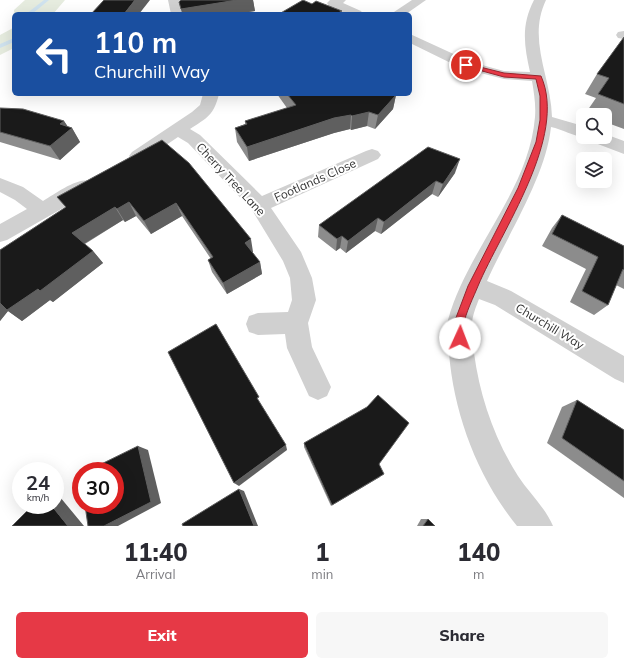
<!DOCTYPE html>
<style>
:root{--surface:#fff;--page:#f7f7f7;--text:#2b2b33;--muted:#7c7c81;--accent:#e63946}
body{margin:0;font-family:Mulish,sans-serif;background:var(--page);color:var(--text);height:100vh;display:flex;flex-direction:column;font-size:15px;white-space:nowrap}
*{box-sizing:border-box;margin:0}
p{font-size:13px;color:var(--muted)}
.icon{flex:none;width:22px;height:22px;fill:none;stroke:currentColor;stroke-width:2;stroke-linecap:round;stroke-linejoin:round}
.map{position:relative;height:526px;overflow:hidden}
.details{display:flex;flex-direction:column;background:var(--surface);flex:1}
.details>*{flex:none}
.top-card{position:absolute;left:12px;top:12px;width:400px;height:84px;border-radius:6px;box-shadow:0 4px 16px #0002;background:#1a4fa0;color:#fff;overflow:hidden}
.buttons{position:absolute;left:576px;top:108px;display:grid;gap:8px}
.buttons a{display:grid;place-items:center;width:36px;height:36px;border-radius:6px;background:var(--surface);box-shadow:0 4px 16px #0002;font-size:20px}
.speed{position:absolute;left:12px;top:462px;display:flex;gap:8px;font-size:20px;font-weight:700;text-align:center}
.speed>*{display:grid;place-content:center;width:52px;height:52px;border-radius:50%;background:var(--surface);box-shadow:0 4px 16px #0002;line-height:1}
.speed small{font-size:10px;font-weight:400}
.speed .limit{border:6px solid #d22;background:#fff;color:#111}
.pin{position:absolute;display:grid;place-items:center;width:34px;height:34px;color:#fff;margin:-17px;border:2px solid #fff;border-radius:50%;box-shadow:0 1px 4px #0007}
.me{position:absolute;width:44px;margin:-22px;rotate:2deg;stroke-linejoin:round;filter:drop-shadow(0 0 3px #0008)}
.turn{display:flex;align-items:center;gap:14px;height:84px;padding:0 16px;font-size:18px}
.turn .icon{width:52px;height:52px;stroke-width:2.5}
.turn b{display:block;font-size:28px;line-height:34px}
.eta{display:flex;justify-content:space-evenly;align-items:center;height:68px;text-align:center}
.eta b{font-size:24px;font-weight:800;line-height:28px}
.action{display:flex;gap:8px;margin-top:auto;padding:8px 16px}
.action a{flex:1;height:46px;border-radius:6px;background:var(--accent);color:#fff;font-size:16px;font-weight:800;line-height:46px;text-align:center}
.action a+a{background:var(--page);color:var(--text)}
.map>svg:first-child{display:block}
.green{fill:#e6ecdf}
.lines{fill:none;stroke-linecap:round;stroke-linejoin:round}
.stream{fill:#cfe2ee;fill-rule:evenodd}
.minor{fill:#d0d0d0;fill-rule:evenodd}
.wall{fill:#8c8c8c}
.shaded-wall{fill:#5f5f5f}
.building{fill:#1a1a1a;stroke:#5f5f5f}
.route{fill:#e63946;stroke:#96252e}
.labels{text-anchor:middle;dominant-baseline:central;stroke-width:4;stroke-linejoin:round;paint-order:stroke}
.street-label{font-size:12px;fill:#333;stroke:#fff}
</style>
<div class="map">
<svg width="624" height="526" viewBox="0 0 624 526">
<rect width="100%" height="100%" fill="#fff"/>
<path class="green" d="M25 0H65L53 14H14V48L0 55V35L13 28 14 10Z"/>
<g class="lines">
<g class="stream">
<path d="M44 0H49L32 14H26Z"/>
<path d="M14 38V42L0 48V44Z"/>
</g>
<g class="minor">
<path d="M168 0H180L183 14H171Z"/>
<path d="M330 0H346L343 3 361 11 363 14H347L329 6 327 3Z"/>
<path d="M412 0H426L406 14H391Z"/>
<path d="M534 0H546C527 40 551 76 552 117L583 126V137H585C574 137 562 129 551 127 546 176 507 236 487 281L511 291 624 356V383L615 379 495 305 479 299C476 307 472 316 472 325 471 334 473 344 474 353 480 397 494 438 518 476 529 493 545 507 553 526H517C478 478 454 415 449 353 448 342 445 331 448 320 467 250 529 191 535 117 536 105 534 93 532 81L504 79 461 68 410 43V34L471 62 504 71 530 72C524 45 521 25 534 0Z"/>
<path d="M624 31V39L618 38 616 35 618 32Z"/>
<path d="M203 94H219C214 115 207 118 190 129L200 135 262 196 366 151 372 149 378 151 381 155 378 159 271 208 301 252 312 278 316 300 308 323 312 347 331 387 327 396 318 400 309 396 287 348 285 334 258 335 249 332 246 324 249 316 258 313 288 312 292 300 290 278 283 261 252 210 188 143 178 137 144 160 138 162 132 160 129 156 132 152 192 112 200 105Z"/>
<path d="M605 134 624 141V154L590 141 587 137H605Z"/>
<path d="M0 178 23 187 43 201C57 193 77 177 93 181L96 186 93 191 7 240 0 242V224L27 209 15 200 0 192Z"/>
</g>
</g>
<g class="wall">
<path d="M181 0H253L255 11 236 14H182L179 2Z"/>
<path d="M624 37V129L605 122V115H587L585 114 596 98 585 94 597 74Z"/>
<path d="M277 94H394L396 95 393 109 375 129 367 126 351 130 350 129 334 133 249 161 237 142 235 128 245 124V121L287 108Z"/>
<path d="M0 108 64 121 68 127 72 128 80 142 60 160 0 142Z"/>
<path d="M162 140 253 252H252L260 262 262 274 227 294 212 272 208 260 211 259 182 216 151 234 136 216 125 222 123 220 85 244 93 251 103 263 53 302 50 300 22 321 8 311 0 321V250L66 207 57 197Z"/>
<path d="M455 173 438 197 432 194 381 234 375 231 346 253 340 248 336 251 318 237 319 225Z"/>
<path d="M562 215 624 246V289L616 285 608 305 594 315 570 302 586 269 542 246 552 228Z"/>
<path d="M577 400 624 430V498L547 443 562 407Z"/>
<path d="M304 443 379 464 380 477 331 506 304 447Z"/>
<path d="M421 519H428L435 526H417Z"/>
</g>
<g class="shaded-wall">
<path d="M135 0H150L139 14H124Z"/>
<path d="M237 0H253L255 11 236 14H183L181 9Z"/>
<path d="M396 95 393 109 375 129 378 115Z"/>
<path d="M369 112 367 126 351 130 352 116Z"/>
<path d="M351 115 350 129 334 133 249 161 247 147 334 118Z"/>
<path d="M64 121 70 130 72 128 80 142 60 160 50 146 60 124Z"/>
<path d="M460 159 455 173 438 197 443 184Z"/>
<path d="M436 181 432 194 381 234 384 222Z"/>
<path d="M129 202 136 216 125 222 117 209Z"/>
<path d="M176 203 182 216 151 234 144 221Z"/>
<path d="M115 207 123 220 82 245 72 233Z"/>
<path d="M378 218 375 231 346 253 348 241Z"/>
<path d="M342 236 340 248 336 251 337 239Z"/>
<path d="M251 239 253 252 248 255 245 243Z"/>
<path d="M93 251 103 263 53 302 50 300 22 321 8 311 0 321V301Z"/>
<path d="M260 262 262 274 227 294 223 283Z"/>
<path d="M286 445 287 450 239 486 234 483Z"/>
<path d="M138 446 148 450 161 503 118 526H104Z"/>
<path d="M239 489 244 491 258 526H254Z"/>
<path d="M55 496 60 497 84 526H68L51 505H55Z"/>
</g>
<g class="building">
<path d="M104 0H135L124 14H91Z"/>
<path d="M181 0H237L181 9 179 2Z"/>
<path d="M303 0 312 4 316 1 342 11 338 13 341 14H279Z"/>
<path d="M624 37V104L598 94 609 78 597 74Z"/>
<path d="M287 94H394L396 95 378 115 369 112 352 116 351 115 334 118 247 147 235 128 247 124 245 121 296 105Z"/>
<path d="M0 108 23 109 64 121 60 124 72 128 50 146 0 132Z"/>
<path d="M162 140 189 163 251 239 245 243 260 262 223 283 208 260 213 257 176 203 144 221 129 202 117 209 115 207 72 233 93 251 40 291 38 289 7 310 0 303V250L66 207 57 197Z"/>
<path d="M428 147 460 159 443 184 436 181 384 222 378 218 348 241 342 236 337 239 319 225Z"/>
<path d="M562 215 624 246V270L623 269 608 305 582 291 598 257 552 234Z"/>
<path d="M216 324 259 397 257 398 286 445 234 483 168 352Z"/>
<path d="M378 395 409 423 379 464 384 474 332 505 304 443 367 407Z"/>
<path d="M577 400 624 430V481L562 438Z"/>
<path d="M138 446 151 502 104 526H88L85 505H115V471H87Z"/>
<path d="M239 489 254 526H183L182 524Z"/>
<path d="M33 505H51L68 526H12Z"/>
<path d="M428 519 435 526H423Z"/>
</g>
<path class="route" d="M464 63 504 73 541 76C568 137 501 231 478 286 474 296 465 314 464 324 464 330 466 336 464 342L460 343 456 342 454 323 468 286 518 188 536 142 540 120V96L536 79 504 77 464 66Z"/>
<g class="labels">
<g class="street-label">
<text transform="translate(231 179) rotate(47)">Cherry Tree Lane</text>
<text transform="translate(315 180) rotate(-24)">Footlands Close</text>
<text transform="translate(550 326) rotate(31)">Churchill Way</text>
</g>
</g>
</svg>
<div class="buttons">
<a><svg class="icon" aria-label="search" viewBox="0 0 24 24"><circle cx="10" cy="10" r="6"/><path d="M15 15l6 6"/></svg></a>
<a><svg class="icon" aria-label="layers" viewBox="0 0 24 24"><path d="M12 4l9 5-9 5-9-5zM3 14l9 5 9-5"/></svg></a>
</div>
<div class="speed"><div>24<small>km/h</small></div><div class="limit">30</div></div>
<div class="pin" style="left:466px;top:65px;background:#d93025"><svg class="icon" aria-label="arrive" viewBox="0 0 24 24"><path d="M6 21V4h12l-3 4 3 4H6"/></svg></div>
<svg class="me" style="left:460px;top:338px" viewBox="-20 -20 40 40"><circle r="19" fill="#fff"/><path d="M0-13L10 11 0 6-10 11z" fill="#e63946"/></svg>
<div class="top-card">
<div class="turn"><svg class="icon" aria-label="left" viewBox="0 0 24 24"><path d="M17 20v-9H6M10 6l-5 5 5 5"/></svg><div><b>110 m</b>Churchill Way</div></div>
</div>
</div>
<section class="details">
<div class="eta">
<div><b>11:40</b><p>Arrival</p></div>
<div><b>1</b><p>min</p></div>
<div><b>140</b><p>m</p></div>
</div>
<div class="action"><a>Exit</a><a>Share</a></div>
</section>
